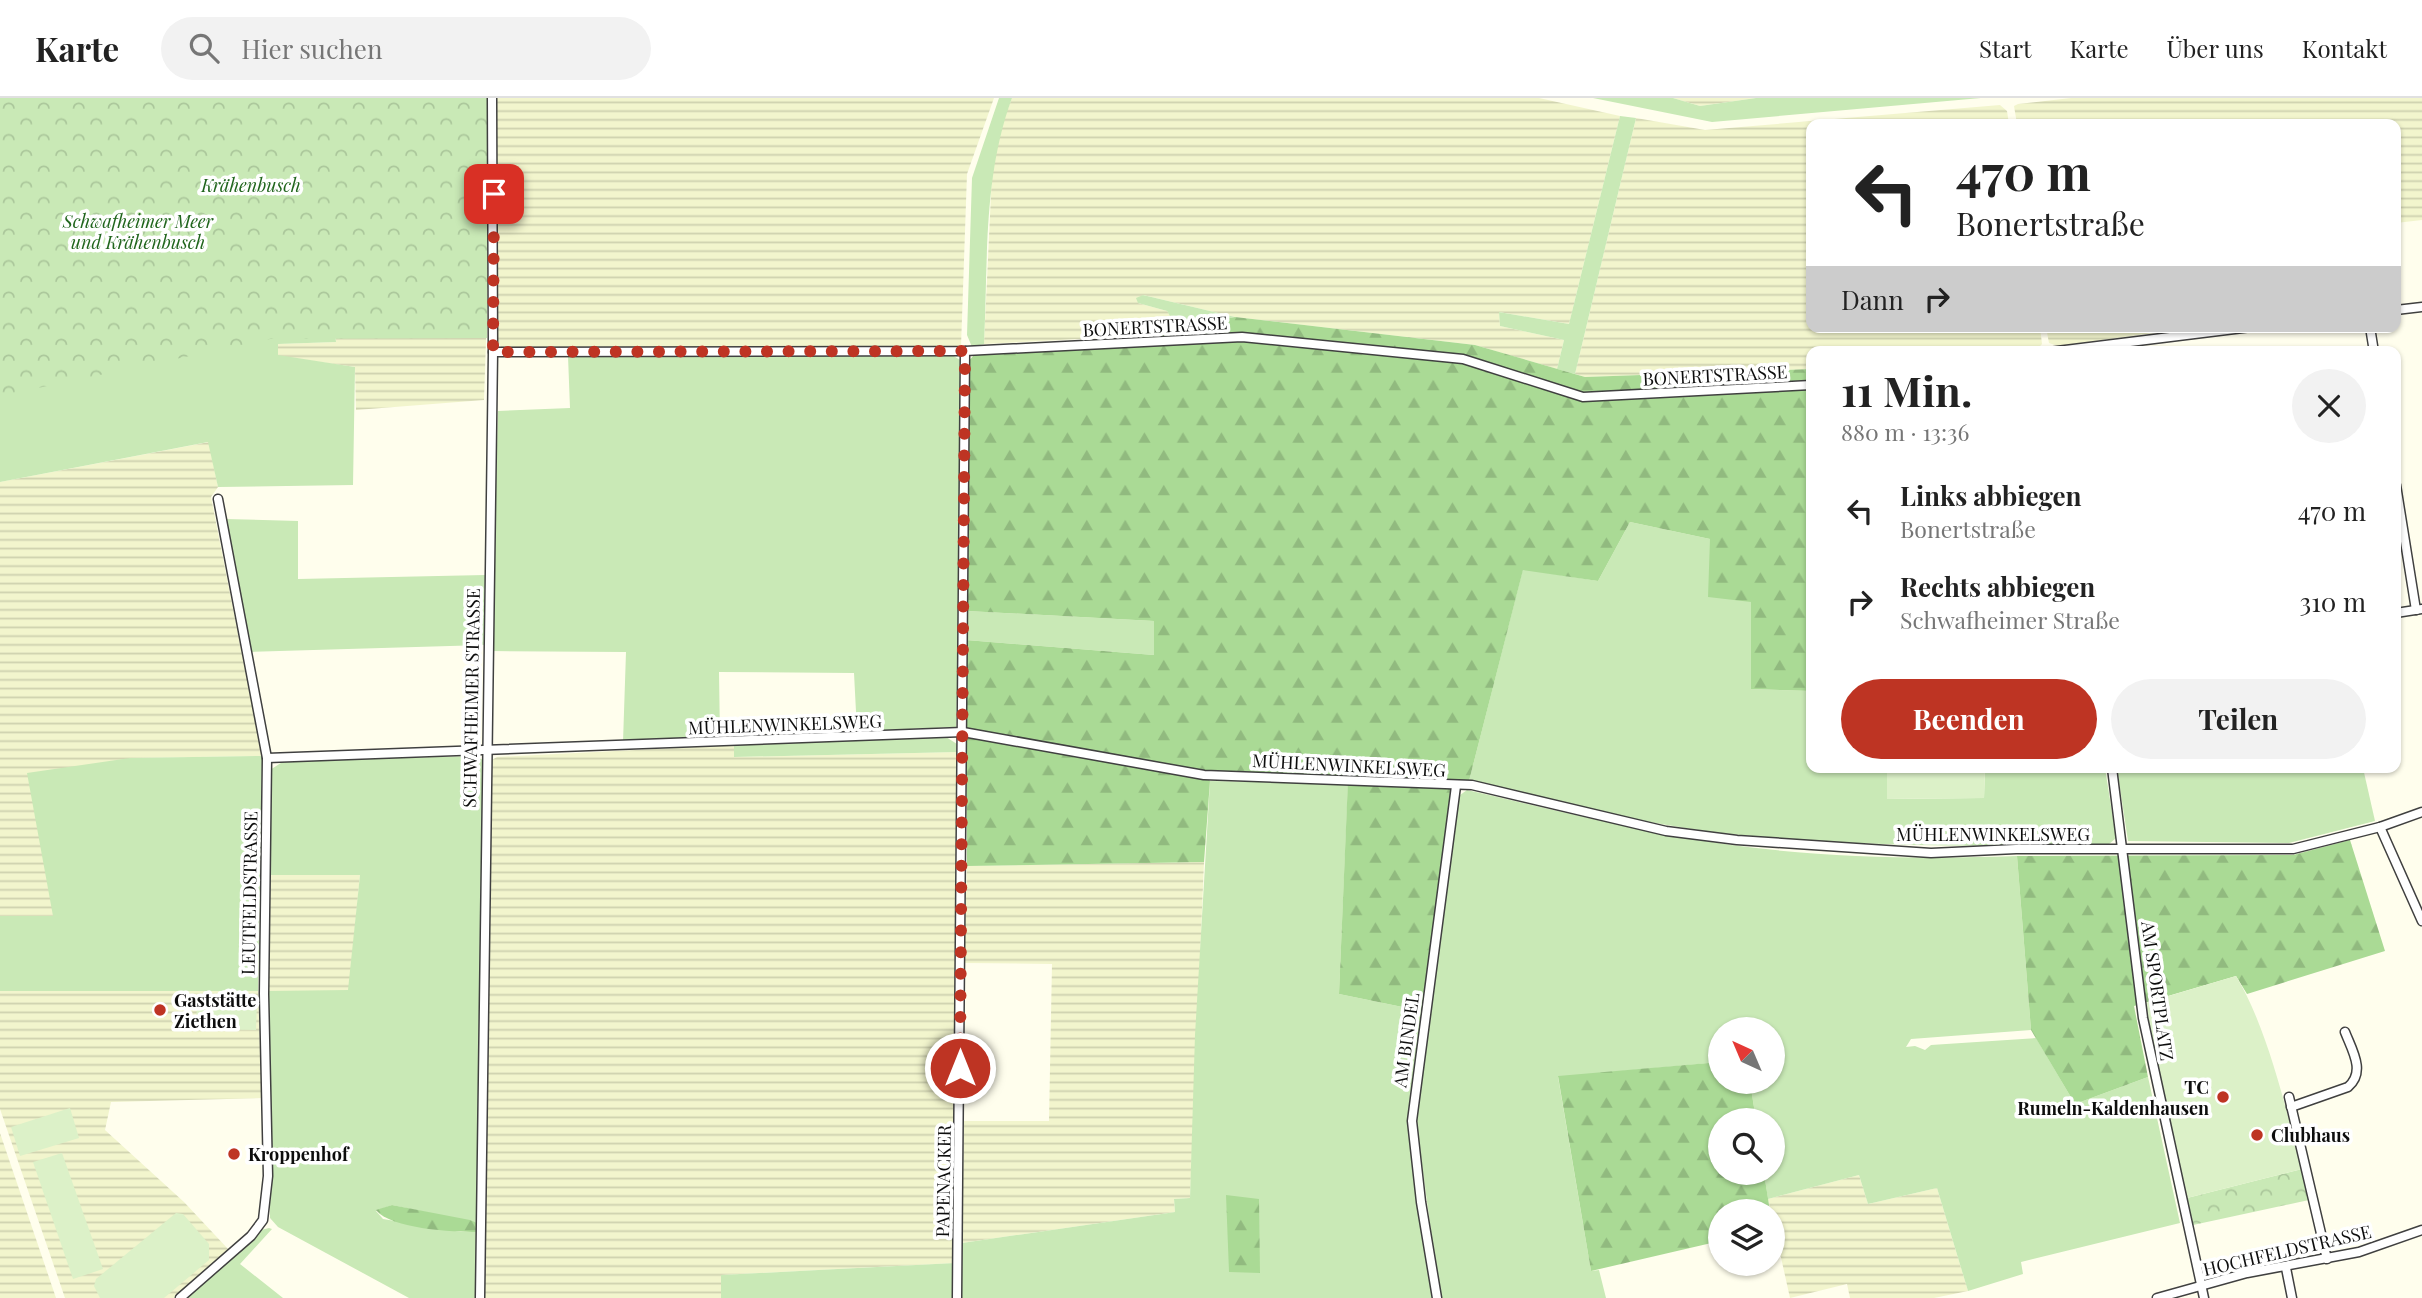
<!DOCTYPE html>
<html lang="de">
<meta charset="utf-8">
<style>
:root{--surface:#fff;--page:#f2f2f2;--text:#222;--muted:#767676;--line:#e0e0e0;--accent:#be3423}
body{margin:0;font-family:"Playfair Display",serif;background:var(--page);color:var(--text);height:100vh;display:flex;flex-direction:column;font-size:26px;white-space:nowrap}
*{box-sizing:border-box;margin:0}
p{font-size:23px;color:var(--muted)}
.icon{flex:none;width:38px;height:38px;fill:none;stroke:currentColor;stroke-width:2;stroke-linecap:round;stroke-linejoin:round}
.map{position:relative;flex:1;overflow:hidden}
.side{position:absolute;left:1806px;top:248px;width:595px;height:427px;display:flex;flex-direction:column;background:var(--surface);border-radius:14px;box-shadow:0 2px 5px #0004}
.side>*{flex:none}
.banner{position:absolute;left:1806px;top:21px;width:595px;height:214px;border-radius:14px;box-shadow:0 2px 5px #0004;background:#fff;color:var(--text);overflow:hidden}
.needle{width:46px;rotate:316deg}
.fabs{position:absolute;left:1708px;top:919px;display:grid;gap:14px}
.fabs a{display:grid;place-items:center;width:77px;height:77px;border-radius:50%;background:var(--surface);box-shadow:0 2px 5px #0004;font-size:35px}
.pin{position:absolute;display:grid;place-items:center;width:60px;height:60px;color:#fff;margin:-30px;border-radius:14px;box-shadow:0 4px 10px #0006}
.me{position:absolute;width:77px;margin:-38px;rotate:0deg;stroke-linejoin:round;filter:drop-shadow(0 0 5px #0008)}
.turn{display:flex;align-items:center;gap:24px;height:147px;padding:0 35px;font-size:32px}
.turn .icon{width:91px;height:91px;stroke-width:2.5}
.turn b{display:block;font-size:49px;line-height:60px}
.then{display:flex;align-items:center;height:66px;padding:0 35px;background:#0003;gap:14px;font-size:26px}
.round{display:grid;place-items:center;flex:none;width:74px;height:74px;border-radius:37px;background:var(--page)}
.summary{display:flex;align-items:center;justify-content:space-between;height:119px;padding:0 35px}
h1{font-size:42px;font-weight:700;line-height:52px}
.action{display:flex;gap:14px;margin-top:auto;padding:14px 35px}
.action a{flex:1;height:80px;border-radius:42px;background:var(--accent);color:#fff;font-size:28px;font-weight:700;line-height:80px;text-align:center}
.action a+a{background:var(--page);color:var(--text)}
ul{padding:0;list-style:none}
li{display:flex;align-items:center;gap:21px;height:91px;padding:0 35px}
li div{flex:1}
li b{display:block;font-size:26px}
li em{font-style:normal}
header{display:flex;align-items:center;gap:42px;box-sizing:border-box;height:98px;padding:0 35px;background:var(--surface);border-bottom:2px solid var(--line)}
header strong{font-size:33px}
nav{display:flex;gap:38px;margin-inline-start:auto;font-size:24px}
.search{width:490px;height:63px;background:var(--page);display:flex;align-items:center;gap:18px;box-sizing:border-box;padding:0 24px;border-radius:38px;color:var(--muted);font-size:26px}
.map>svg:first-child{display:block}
.farmland{fill:url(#farmland-rules)}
.grass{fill:#c9e9b6}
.forest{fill:url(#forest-firs)}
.park{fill:url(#park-crowns)}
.pitch{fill:#dcf1c8}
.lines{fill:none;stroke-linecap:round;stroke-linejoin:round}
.street-casing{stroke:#404040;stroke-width:11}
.street{stroke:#fff;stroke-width:8}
.route{stroke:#be3423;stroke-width:12;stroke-dasharray:0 21.6}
.poi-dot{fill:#be3423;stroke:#fff;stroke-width:2.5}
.labels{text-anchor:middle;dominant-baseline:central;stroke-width:7;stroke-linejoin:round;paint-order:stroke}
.park-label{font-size:18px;font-style:italic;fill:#20651c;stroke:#fff}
.street-label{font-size:18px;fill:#0d0d0d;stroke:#fff}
.poi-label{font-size:18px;font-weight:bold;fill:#0d0d0d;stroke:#fff;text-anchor:start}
</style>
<header>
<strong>Karte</strong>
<div class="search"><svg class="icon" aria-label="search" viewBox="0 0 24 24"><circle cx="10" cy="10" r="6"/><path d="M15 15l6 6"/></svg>Hier suchen</div>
<nav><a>Start</a><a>Karte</a><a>Über uns</a><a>Kontakt</a></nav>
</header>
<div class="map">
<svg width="2422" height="1200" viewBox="0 0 2422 1200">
<defs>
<pattern id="farmland-rules" width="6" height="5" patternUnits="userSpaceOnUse" patternTransform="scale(1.75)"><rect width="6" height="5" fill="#f2f5cd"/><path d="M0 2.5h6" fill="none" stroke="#ced1af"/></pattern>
<pattern id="forest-firs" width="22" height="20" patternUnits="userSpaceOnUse" patternTransform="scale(1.75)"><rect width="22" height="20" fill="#aada95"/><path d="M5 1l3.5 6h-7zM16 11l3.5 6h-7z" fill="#91ba7f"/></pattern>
<pattern id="park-crowns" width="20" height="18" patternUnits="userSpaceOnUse" patternTransform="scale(1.75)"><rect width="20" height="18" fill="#c9e9b6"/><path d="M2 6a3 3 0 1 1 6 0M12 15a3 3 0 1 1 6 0" fill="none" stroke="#abc79b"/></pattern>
</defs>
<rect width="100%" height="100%" fill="#fffeed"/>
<g class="farmland">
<path d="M497 0H994L967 76 961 249 567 252 501 249 496 241Z"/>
<path d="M1012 0H1539L1620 18 1569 226 1499 214 1500 228 1564 242 1557 271 1475 247 1235 219 1143 197 1138 205 1167 213 1174 223 1119 239 984 246 992 75 997 38Z"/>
<path d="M1673 0H1756L1700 8Z"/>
<path d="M2071 0H2422V122L2396 125V26H2017L2014 8 2018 6Z"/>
<path d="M2000 7 2007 13 2009 26H1811V229H2040L2042 246 2037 251 2021 254H1811V271L1585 279 1575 276 1636 20 1705 32Z"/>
<path d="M490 125 484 302 356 312 355 269 278 258V246L336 244 328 169Z"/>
<path d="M2046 229H2197L2058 248 2049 245Z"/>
<path d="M209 344 218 389 211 399 262 658 130 660 53 819 0 818V384Z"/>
<path d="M734 647 735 659 958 654 955 1165 721 1177V1200H482L490 663 497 659Z"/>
<path d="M1204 764 1190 1100 1174 1101 1175 1114 962 1145 964 1023H1049L1052 866 964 865 967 768Z"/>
<path d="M268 777H360L349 893H267Z"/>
<path d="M181 891 258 893 262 1000 111 1004 105 1032 184 1104 229 1152 174 1200H65L0 1011V893Z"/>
<path d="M0 1035 56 1200H0Z"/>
<path d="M1859 1077 1868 1106 1937 1090 1968 1193 1934 1200H1850L1847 1186 1790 1200 1768 1101Z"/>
</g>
<g class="grass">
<path d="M999 0H1012C983 78 988 164 984 246L972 249 967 237 972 80Z"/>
<path d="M1593 0H1673L1700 8 1756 0H1981L1712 24Z"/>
<path d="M1620 18 1636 20 1575 276 1557 271 1564 242 1500 228 1499 214 1569 226Z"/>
<path d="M0 165 328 169 336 244 278 246V257L355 269 353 387 218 389 208 344 0 384Z"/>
<path d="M1143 197 1235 219 1204 225 1186 238 1119 239 1173 223 1167 213 1138 205 1136 200Z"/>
<path d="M952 257 965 265 956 629 857 633 854 575 719 574 720 640 623 644 626 554 491 553 498 313 570 310 568 258Z"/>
<path d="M225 421 298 423V481L485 477 484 547 249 554Z"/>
<path d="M1630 424 1710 441 1751 504V591L1811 593V670H1887V701L1984 700 1985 670H2105L2116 740 2108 747C1985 749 1863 749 1740 737 1648 728 1558 704 1469 683L1523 471 1598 483Z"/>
<path d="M967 513 1154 523V557L966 542Z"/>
<path d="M946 639 957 646 958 654 734 659V647Z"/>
<path d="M262 658 258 893H0V818H53L27 675 130 660Z"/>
<path d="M475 658 483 662 477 1125 392 1107 376 1113 383 1121 461 1134H477V1200H409L278 1129 270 1120 267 893 348 892 360 777H268L270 672 284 663Z"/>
<path d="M2117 670H2363L2375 723 2289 745 2128 743Z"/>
<path d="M1210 683 1348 686 1339 896 1422 913 1407 1024 1433 1200H962V1145L1175 1114 1174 1101 1190 1100 1195 937Z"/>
<path d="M1467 692C1537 708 1606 725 1676 738 1788 759 1903 762 2017 758L2031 932 1911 941 1906 949 1915 948 1925 952 1931 947 2036 940 2075 1006 2148 979 2180 1125 2021 1164 2023 1176 1968 1193 1937 1090 1868 1106 1859 1077 1768 1101 1764 1075 1773 1074V1022H1756L1750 984H1773V931H1720V964L1558 979 1591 1173 1599 1172 1606 1200H1440L1416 1022 1456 700Z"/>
<path d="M269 1130 272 1131 240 1166 283 1200H185L261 1132Z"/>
<path d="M955 1165V1200H721V1177Z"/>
</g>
<g class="forest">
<path d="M1235 219 1475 247 1585 279 1811 271V593L1751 591V504L1708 499 1710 441 1630 424 1598 483 1523 472 1469 683 1452 681 1422 913 1339 896 1348 681 1205 678 1210 683 1204 764 967 768 966 542 1154 557V523L967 513V265L974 257 1185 246V236L1204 225Z"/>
<path d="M2350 742 2385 853 2247 896 2236 878 2134 908 2148 979 2075 1006 2031 932 2017 758 2293 757Z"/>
<path d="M1720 964V984H1750L1756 1022H1720V1074L1764 1075 1770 1113H1720V1143L1591 1173 1558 978Z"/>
<path d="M1226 1097 1259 1101 1260 1175 1229 1174Z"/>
<path d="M392 1107 470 1122 477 1125V1134C453 1134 391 1131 376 1112Z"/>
</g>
<g class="park">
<path d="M0 0H488L487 240 270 241 0 298Z"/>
<path d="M2302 1071 2309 1102 2193 1127 2187 1100Z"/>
</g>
<g class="pitch">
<path d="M1887 670H1985L1984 700 1887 701Z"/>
<path d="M2236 878C2268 931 2286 1012 2302 1071L2187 1100 2145 905Z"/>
<path d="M197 903 257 904 256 932 196 931Z"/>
<path d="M70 1010 79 1040 20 1058 11 1029Z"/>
<path d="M62 1055 103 1171 73 1181 33 1064Z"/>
<path d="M176 1115 183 1116 209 1146V1162L164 1200H100L94 1188 96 1181Z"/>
</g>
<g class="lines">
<defs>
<g id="street">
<path d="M2396 212 2422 209"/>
<path d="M2370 229 2374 254"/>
<path d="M493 254 965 253 1242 239 1463 261 1583 299 1811 287"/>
<path d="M2049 254 2251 229"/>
<path d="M2396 387 2416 512"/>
<path d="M2396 515 2422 511"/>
<path d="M267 660 963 634 1204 677 1472 687 1666 733 1737 742 1931 755 2016 751H2293L2380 729 2422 714"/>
<path d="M2112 670 2143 920 2204 1200"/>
<path d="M2380 729 2422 823"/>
<path d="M2289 999 2327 1161"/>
<path d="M2291 1009 2348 989C2366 974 2352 952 2345 934"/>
<path d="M2286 1170 2292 1200"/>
<path d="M180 1200 251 1138 263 1122 268 1078 264 896 267 660 218 401"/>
<path d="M480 1200 493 254 492 0"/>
<path d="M957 1200 965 253"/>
<path d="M1437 1200 1421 1104 1412 1023 1456 688"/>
<path d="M2157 1200 2247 1175 2359 1154 2422 1132"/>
</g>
</defs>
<use href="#street" class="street-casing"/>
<use href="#street" class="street"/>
</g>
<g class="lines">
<path class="route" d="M494 96 493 254 965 253 960 970"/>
</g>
<g class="poi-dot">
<circle cx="160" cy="912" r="7"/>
<circle cx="2223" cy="999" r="7"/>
<circle cx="2257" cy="1037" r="7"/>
<circle cx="234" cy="1056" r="7"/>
</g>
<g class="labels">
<g class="park-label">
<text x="251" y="87">Krähenbusch</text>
<text x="138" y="123">Schwafheimer Meer<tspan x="138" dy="21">und Krähenbusch</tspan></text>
</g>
<g class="street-label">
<text transform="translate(1155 228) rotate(-3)">BONERTSTRASSE</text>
<text transform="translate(1715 277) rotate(-3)">BONERTSTRASSE</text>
<text transform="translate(471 600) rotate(-89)">SCHWAFHEIMER STRASSE</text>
<text transform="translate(785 626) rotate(-2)">MÜHLENWINKELSWEG</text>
<text transform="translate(1349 667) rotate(3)">MÜHLENWINKELSWEG</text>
<text x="1993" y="736">MÜHLENWINKELSWEG</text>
<text transform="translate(249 795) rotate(-89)">LEUTFELDSTRASSE</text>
<text transform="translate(2158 893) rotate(82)">AM SPORTPLATZ</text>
<text transform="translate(1406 942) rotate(-82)">AM BINDEL</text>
<text transform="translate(943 1083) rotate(-89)">PAPENACKER</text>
<text transform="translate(2287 1152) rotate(-13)">HOCHFELDSTRASSE</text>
</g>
<g class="poi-label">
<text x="174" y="902">Gaststätte<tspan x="174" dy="21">Ziethen</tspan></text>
<text x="2209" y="989" text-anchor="end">TC<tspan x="2209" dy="21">Rumeln-Kaldenhausen</tspan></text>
<text x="2271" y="1037">Clubhaus</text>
<text x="248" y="1056">Kroppenhof</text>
</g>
</g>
</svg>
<div class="fabs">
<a><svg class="needle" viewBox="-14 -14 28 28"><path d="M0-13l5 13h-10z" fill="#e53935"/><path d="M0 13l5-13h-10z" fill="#767676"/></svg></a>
<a><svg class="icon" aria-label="search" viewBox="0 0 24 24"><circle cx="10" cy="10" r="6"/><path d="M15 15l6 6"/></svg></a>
<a><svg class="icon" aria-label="layers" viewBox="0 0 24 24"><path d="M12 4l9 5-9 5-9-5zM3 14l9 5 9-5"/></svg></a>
</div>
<div class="pin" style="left:494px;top:96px;background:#d93025"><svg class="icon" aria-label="arrive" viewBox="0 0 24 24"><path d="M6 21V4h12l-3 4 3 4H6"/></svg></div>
<svg class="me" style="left:960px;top:970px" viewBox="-20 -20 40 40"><circle r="17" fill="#be3423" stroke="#fff" stroke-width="3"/><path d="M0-11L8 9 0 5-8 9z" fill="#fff"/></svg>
<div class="banner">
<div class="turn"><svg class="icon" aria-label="left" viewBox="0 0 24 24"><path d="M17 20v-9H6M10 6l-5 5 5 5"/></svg><div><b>470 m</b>Bonertstraße</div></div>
<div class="then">Dann<svg class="icon" aria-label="right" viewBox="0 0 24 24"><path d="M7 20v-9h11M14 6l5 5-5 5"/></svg></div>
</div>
<section class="side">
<div class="summary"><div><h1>11 Min.</h1><p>880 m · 13:36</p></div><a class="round"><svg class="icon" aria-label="close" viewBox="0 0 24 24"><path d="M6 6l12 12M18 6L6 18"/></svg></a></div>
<ul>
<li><svg class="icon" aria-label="left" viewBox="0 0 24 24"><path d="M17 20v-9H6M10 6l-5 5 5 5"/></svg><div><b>Links abbiegen</b><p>Bonertstraße</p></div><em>470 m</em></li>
<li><svg class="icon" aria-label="right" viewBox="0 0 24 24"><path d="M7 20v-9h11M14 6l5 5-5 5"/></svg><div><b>Rechts abbiegen</b><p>Schwafheimer Straße</p></div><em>310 m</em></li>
</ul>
<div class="action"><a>Beenden</a><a>Teilen</a></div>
</section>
</div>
